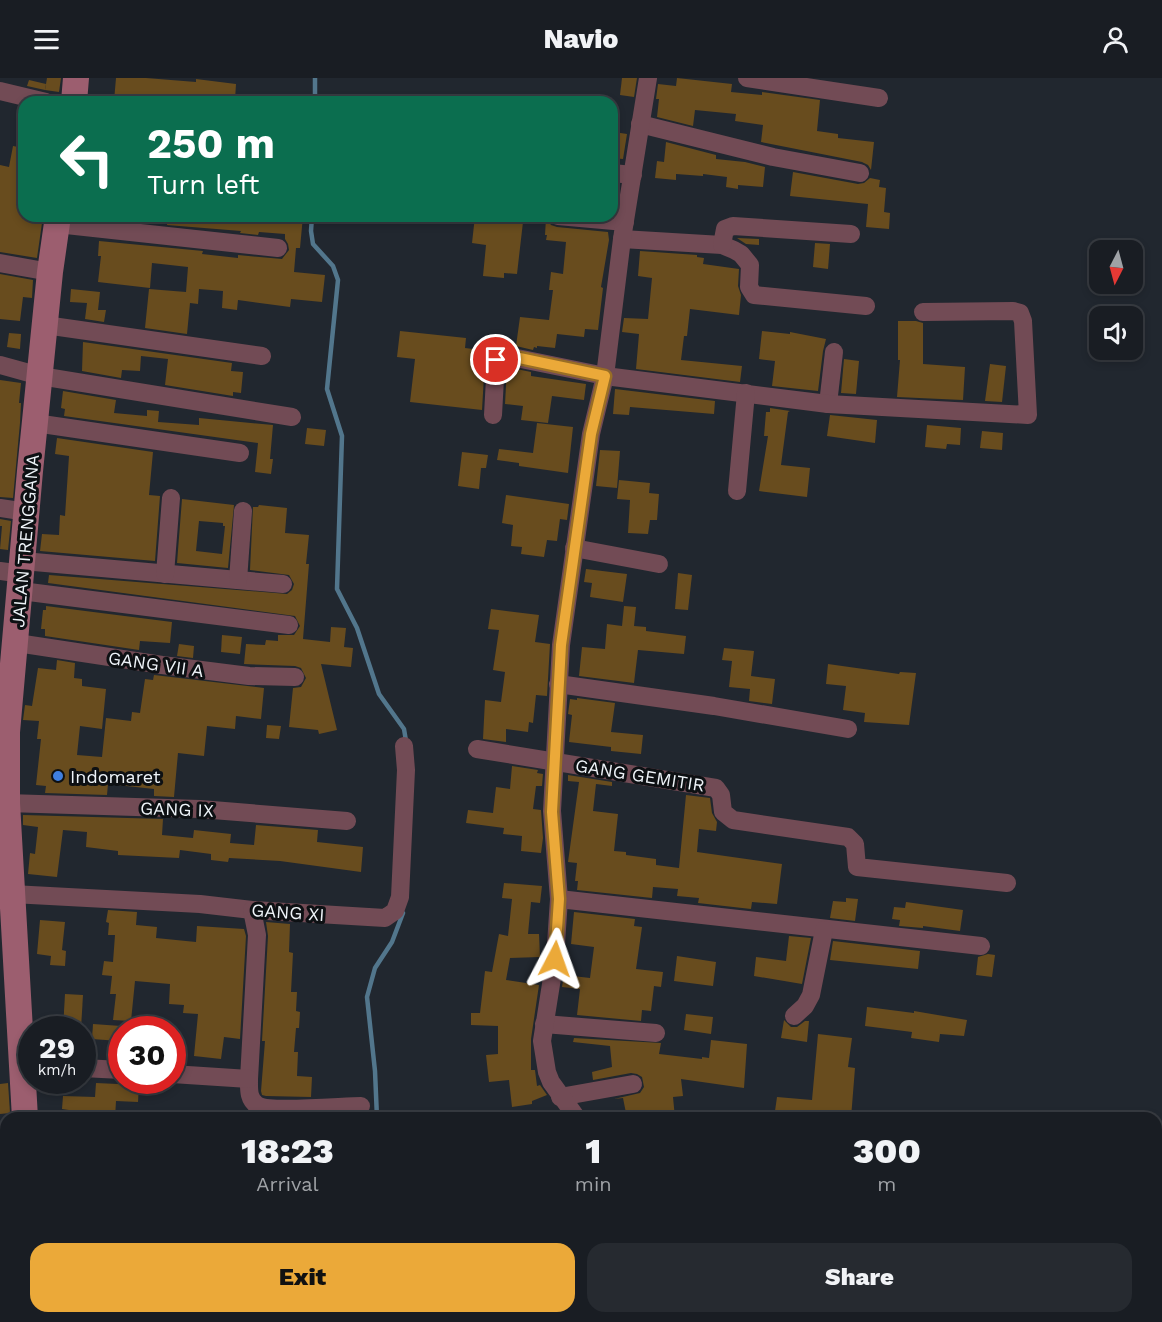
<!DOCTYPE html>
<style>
:root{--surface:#191d23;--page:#262a30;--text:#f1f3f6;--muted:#9fa2a6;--line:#373b41;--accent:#eba939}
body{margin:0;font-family:"Work Sans",sans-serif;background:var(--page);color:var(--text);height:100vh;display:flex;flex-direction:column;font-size:22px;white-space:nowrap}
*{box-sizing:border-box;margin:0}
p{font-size:20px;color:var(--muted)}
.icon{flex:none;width:33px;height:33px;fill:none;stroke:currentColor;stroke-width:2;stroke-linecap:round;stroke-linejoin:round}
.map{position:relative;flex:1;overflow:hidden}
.sheet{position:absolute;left:0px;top:1034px;width:1162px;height:212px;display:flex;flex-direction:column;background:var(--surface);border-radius:18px 18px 0 0;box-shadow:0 3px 9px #0003,0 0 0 2px var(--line)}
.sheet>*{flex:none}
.banner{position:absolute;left:18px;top:18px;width:600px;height:126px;border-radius:18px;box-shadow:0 3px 9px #0003,0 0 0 2px var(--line);background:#0b6e4f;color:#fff;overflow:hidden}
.needle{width:39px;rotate:186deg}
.controls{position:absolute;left:1089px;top:162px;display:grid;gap:12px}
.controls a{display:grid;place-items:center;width:54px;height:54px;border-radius:12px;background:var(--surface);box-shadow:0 3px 9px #0003,0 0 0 2px var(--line);font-size:30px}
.speed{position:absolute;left:18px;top:938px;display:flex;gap:12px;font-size:30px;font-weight:700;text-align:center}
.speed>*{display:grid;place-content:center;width:78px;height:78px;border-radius:50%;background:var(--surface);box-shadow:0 3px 9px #0003,0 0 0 2px var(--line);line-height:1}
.speed small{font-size:15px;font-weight:400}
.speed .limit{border:9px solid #d22;background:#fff;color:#111}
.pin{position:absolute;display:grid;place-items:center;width:51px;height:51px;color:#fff;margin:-26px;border:3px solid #fff;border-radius:50%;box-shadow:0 2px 6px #0007}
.me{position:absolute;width:66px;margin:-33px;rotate:4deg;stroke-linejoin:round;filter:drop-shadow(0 0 4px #0008)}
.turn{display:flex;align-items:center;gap:21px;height:126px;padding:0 30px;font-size:27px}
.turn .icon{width:78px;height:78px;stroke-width:2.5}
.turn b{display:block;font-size:42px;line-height:51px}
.eta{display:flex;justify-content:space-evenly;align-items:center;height:102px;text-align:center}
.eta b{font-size:36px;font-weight:800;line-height:42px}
.action{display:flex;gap:12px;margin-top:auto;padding:12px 30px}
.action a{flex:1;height:69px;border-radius:18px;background:var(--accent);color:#111;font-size:24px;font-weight:800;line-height:69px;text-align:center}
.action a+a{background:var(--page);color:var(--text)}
header{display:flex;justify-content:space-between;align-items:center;height:78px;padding:0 30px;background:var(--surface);font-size:27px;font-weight:800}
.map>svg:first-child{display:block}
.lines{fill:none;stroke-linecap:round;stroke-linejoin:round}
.stream{stroke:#52768c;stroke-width:4.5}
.building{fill:#684c1e;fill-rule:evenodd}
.service{stroke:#724b55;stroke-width:9}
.minor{stroke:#724b55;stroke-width:18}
.secondary{stroke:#9c5e6f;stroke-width:26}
.route-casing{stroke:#996e25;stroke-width:15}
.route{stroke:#eba939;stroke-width:10}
.shop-dot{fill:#3f7fe0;stroke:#0d1013;stroke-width:2}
.labels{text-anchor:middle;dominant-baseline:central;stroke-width:6;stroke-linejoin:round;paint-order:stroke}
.street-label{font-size:18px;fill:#eff4f9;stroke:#0d1013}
.poi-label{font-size:18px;fill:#eff4f9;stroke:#0d1013;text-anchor:start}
</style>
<header><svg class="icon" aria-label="menu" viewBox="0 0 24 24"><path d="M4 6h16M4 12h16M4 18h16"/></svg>Navio<svg class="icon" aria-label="person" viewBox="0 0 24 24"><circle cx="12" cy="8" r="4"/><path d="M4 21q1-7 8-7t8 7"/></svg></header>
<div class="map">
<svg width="1162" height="1244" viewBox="0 0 1162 1244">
<rect width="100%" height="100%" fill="#21272f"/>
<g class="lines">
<g class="stream">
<path d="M315 0V24"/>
<path d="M312 138 311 153 313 166 333 188 338 202 327 311 342 358 337 511 357 550 379 616 404 651 406 663"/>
<path d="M377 1040 375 993 367 919 375 890 392 864 403 835"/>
<path d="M370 1239 371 1244"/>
</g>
</g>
<g class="building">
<path d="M47 0H61L59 14 45 12Z"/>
<path d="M116 0H146L196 4V1L236 6 235 22 221 20V24L114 23Z"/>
<path d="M622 0H637L634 19 620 17Z"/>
<path d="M677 0 732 6 731 14 762 17V14L820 22 817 53 838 56V60L874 64 871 92 868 87 862 84 761 64 763 47 735 43 736 36 695 32 693 48 657 39 659 21H656L658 6 676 8Z"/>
<path d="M29 2 46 6 45 12 27 8Z"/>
<path d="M614 54 627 56 623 81 612 80Z"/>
<path d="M666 64 716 77V81L745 84 765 89 763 109 738 107V111L726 109 727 99 703 96V98L676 96V102L655 100 657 83 664 84Z"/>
<path d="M13 68 24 70V138H43L37 180 0 174V87L9 89Z"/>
<path d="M793 94 858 106 864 105 870 100 880 102 879 109 886 110 884 134 890 135 889 151 866 149 868 126 790 118Z"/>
<path d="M105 138H137L136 143 105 140Z"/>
<path d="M168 138H303L300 170H296L294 194 325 197 322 224 291 221 290 229 238 222 237 232 222 230 223 213 199 211 198 226 190 225 187 256 145 250 149 211 186 214 188 189 152 185 150 210 98 204 101 178H98L99 163 203 173 202 176 238 180V177L282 181 289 172 288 166 285 161V156L259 154 258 157 240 155 241 153 167 147Z"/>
<path d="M475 138H507L506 142 523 144 517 196 504 195V200L483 198 486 167 472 165Z"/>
<path d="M546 140 551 147 557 149 608 154 609 162 601 209 603 210 598 252 585 251 584 259 557 256 555 270 537 268V270L534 269 533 272 516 268 520 239 549 242 553 212H549L551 194 563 196 566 164 546 162 547 157H545Z"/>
<path d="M737 160 759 161V167L746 166Z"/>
<path d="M815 165 830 166 828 191 813 189Z"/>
<path d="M640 173 697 177V179L704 180 703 186 739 191 738 208 741 217 739 237 690 231 687 258H684L681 282 742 288 740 304 636 291 639 256 622 254 624 240 648 241 652 200 638 198Z"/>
<path d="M0 196 33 202 32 220 23 219 20 243 0 241Z"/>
<path d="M71 211 100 214 98 232H106L104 244 85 241 87 225 70 224Z"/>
<path d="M898 243H916L923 245V286L965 289 963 322 897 319 900 282H898Z"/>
<path d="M400 253 466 260 465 270 489 273 485 281 482 332 410 324 415 281 397 279Z"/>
<path d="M762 253 790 256V254L826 261 823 273 818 313 772 308 775 283 759 281Z"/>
<path d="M9 255 21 256 20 271 7 269Z"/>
<path d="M83 264 232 285 231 293 243 294 241 315 233 314V318L165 307 168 281 141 278 140 293 122 292 121 300 82 293Z"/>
<path d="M844 281 859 283 856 316 841 315Z"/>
<path d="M990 286 1006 288 1002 324 985 323Z"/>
<path d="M507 289 531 294V298L586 306 584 322 552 318 548 345 521 342 523 328 505 326Z"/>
<path d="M0 302 21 305 19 325H21L20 345 13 420 0 419Z"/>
<path d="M615 311 715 323 714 336 630 329 629 337 613 336Z"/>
<path d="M63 313 116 322 114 335 147 338V332L159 333 158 344 199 347V340L273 347 270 381H273L271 396 255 394 258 365 64 338 65 331 61 330Z"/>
<path d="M770 330 790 333 788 334 781 387 810 390 807 419 759 413 768 358H764L766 334H770Z"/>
<path d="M830 337 877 342 875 365 827 358Z"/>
<path d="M537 345 573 349 568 395 519 388V385L497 382 499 371 533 375Z"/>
<path d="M927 347 961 350 960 367 947 366 946 371 925 369Z"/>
<path d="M307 350 326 352 324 368 305 366Z"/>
<path d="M982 353 1003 355 1002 372 980 370Z"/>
<path d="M57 360 153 374 149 417 160 418 155 483 40 473 42 456 59 457 60 437 65 438 69 378 55 376Z"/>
<path d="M600 372 620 373 617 410 596 408Z"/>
<path d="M462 374 488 377 486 390H481L479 411 458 408Z"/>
<path d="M619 402 650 405 649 415 659 416 657 442H650L648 456 628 455 630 422 617 421Z"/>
<path d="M506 417 569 426 567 442 560 441 557 463 547 462 544 479 521 476 522 469 511 468 513 447 502 445Z"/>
<path d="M182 421 234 427 228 490 177 485ZM199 443 223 445V448H225L222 476 196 473Z"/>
<path d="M259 427 287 430 285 455 309 457 306 486H309L303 561 330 564 331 549 346 550 344 569 353 570 351 589 321 586 337 652 319 656 318 652 289 649 293 610 301 609 306 600 301 590 295 588 244 586 246 566 265 567 266 562 278 563V557H294L300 548 295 538 48 505 49 497 287 516 292 512 294 506 289 497 250 492 253 429H258Z"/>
<path d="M0 441 11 443 8 472 0 471 2 448H0Z"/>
<path d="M586 491 627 496 623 524 590 519 592 505 584 504Z"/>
<path d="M678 495 692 497 688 532 675 531Z"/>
<path d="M46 528 172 544 170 565 140 563 139 572 45 558V551H41L43 532H46Z"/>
<path d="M624 528 636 529 634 548 646 549V553L686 558 684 576 638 572 634 605 579 598 582 569 605 571 607 546 622 548Z"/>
<path d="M491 531 539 537 535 564 550 566 547 618 536 617 533 645 529 644 528 654 506 651V664L483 661 485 622 501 624 505 594 493 592 499 552 488 551Z"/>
<path d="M222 557 242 559 240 576 221 574Z"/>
<path d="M179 566 194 568 193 580 177 578Z"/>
<path d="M724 570 754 573 751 598 775 601 772 626 749 623 750 611 729 609 732 583 722 582Z"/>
<path d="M57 582 75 585 74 600 82 601V608L106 611 102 651 80 648 77 677 102 679 106 640 131 643 132 634 140 635 145 601 153 602 154 597 264 610 261 641 236 638 235 651 207 648 204 678 178 675 174 719 154 718V711L108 706 107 717 45 715 46 708 36 707 41 661H37L39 643 23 642 25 627 32 628 38 590 56 592Z"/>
<path d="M828 586 899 596 900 594 916 595 909 647 864 644 865 635 843 632 846 608 826 606Z"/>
<path d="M577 620 615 625 611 654 643 657 641 676 611 673V669L569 664 572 637 568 636 570 621 577 622Z"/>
<path d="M267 647 281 648 279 661 266 660Z"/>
<path d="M512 688 538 692 537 695 543 696 542 708H536L533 731 541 732 543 760 541 775 521 773 522 758 503 756 504 750 466 745 468 732 493 735 496 709 510 711Z"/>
<path d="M568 697 612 704V708L596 706 593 733 618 736 614 773 626 774V777L656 781V787L679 790 686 717 710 720 712 735 717 744 716 753 699 751 697 774 782 786 777 826 752 824 751 831 698 825 699 820 677 818 678 811 653 809 652 820 577 812 578 803H575L577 785 568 784 579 704 568 703Z"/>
<path d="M23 737 163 741 162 757 193 760 194 752 231 756 230 765 254 767 256 747 318 752 317 764 363 769 361 794 280 783 229 780 228 784 211 782V776L180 772 179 780 118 777V773L86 769 87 754 63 752 57 799 28 796 30 775 35 776 38 749 23 747Z"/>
<path d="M504 805 542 808 540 825 531 824 528 856H539L540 879 510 880 506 902 539 907 531 961V992H535L537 1008 540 1007 547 1017 532 1023V1026L512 1029 509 1002 489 1004 486 977 498 976V948L471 947V935H480L485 893 492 894 499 856 508 858 512 821 502 820Z"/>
<path d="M846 820 858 821 855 843 830 840 833 823 846 824Z"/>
<path d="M906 824 963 832 960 853 923 848V850L899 848 900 842 892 841 894 829 905 830Z"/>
<path d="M108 832 137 834 136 847 157 849 156 860 196 864 197 848 244 851 246 858 240 961 224 959 221 981 194 978 198 936 183 935 184 927 169 926 170 906 135 903 131 943 113 942 116 916H110L112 898 102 897 104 883 113 884 115 857H108L109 845 106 844Z"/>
<path d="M574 834 635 841 634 848 642 849 636 891 663 894 661 909 654 908 651 933 642 932 641 943 577 937 580 911 562 909 564 897 590 900 594 869 571 866Z"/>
<path d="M40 842 65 844 62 872 66 873 65 888 50 887 51 878 37 876Z"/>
<path d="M266 844 290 846 289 874 293 875 291 914H297L296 933 300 934 299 950H296L294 974H298L297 998 312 999 311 1019 266 1018 262 1017 261 1013 265 963H262L268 858Z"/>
<path d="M789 858 811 860 802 906 754 898 756 879 786 883Z"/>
<path d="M833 863 920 873 918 891 830 882Z"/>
<path d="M988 876 995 877 992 899 976 897 978 879Z"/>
<path d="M677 878 716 884 713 908 674 903Z"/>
<path d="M65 916 83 917 81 951H63Z"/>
<path d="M867 929 914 935V933L967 942 964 958 940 956 939 964 911 960 912 954 865 948Z"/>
<path d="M686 936 713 939 711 956 684 952Z"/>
<path d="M784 942 791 949H797L805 943H809L807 964 781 960Z"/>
<path d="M93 946 121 948 119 963 92 961Z"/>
<path d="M818 956 852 960 848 989 855 990 851 1040H774L777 1019 812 1022Z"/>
<path d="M574 960 661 965 659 976 702 981V979L709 980 711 962 747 966 744 1010 681 1001 683 1018 673 1019 675 1040H627L623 1020 614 1021 640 1015 644 1009 642 999 637 996 631 995 593 1002 592 994 612 989 610 968 573 964Z"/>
<path d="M8 1005 10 1035 0 1036V1006Z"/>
<path d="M96 1005 139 1007 138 1024 116 1023 115 1040H96V1036L62 1031 63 1018 95 1019Z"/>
</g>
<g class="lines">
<path class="service" d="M0 1097H6"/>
<g class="minor">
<path d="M747 0 879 20"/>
<path d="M0 13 46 24"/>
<path d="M640 46 773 79 860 95"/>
<path d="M612 95 633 97"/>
<path d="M558 138 625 144"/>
<path d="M57 146 278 170"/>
<path d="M622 161 722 167 734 172 741 176 750 187 749 209 754 217 866 228"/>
<path d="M722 167 725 151 733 148 851 156"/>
<path d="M0 185 50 194"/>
<path d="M45 247 262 278"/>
<path d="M0 287 40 298 292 339"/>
<path d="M828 326 834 274"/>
<path d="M493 337 496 282 502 277 605 298 828 326 1028 337 1023 243 1020 235 1013 233 923 234"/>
<path d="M35 345 240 375"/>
<path d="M737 413 746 315"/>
<path d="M0 430 27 434"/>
<path d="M574 470 659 486"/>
<path d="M23 483 283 506"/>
<path d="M0 493 22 496"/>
<path d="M165 496 171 420"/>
<path d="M238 502 243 433"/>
<path d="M21 513 289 547"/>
<path d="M17 565 162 587 249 598 295 599"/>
<path d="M558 606 714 628 848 651"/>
<path d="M477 671 716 710 721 717 723 734 733 742 848 759 855 766 857 789 1007 805"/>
<path d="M7 725 200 731 347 743"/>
<path d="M12 816 200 826 252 832 385 840 395 833 400 819 406 692 404 668"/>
<path d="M559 821 981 868"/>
<path d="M252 832 257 857 249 1001C249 1011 248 1021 257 1027 269 1035 343 1028 361 1028"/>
<path d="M794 938 805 928 811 917 824 852"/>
<path d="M544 946 656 955"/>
<path d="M82 990 122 992"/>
<path d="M172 996 249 1001"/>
<path d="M560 1019 633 1006"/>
<path d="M577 1040 551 1004 547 994 542 963 555 881 559 821 552 733 561 567 591 356 605 298 622 161 648 0"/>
<path d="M636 1239 637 1244"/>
</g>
<g class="secondary">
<path d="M74 24 76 0"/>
<path d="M25 1040 7 725V654L30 393 50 194 58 138"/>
<path d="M39 1239V1244"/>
</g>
</g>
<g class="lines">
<defs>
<path id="route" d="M496 282 500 278H510L605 298 591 356 561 567 552 734 559 821 555 881"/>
</defs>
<use href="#route" class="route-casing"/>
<use href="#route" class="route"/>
</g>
<circle class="shop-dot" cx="58" cy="698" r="6"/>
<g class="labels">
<g class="street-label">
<text transform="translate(25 463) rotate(-85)">JALAN TRENGGANA</text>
<text transform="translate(156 586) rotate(8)">GANG VII A</text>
<text transform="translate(640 697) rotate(9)">GANG GEMITIR</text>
<text transform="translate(177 731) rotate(2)">GANG IX</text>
<text transform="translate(288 834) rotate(4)">GANG XI</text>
</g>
<g class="poi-label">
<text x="70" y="698">Indomaret</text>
</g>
</g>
</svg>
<div class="controls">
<a><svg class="needle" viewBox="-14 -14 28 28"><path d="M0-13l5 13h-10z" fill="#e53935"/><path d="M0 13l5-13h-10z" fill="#9fa2a6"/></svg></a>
<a><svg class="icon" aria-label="sound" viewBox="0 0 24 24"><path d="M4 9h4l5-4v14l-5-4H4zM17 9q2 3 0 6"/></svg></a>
</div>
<div class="speed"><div>29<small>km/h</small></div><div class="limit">30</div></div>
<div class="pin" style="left:496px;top:282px;background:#d93025"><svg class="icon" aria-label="arrive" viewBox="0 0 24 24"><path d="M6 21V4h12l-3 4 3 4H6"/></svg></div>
<svg class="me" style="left:555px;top:881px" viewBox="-20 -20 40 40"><path d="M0-17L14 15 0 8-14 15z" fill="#eba939" stroke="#fff" stroke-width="4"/></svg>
<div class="banner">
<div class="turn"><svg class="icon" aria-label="left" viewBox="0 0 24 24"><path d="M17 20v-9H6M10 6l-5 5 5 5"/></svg><div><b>250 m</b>Turn left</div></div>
</div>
<section class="sheet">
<div class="eta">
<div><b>18:23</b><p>Arrival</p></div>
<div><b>1</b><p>min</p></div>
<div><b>300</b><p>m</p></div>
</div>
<div class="action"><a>Exit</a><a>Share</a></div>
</section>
</div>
